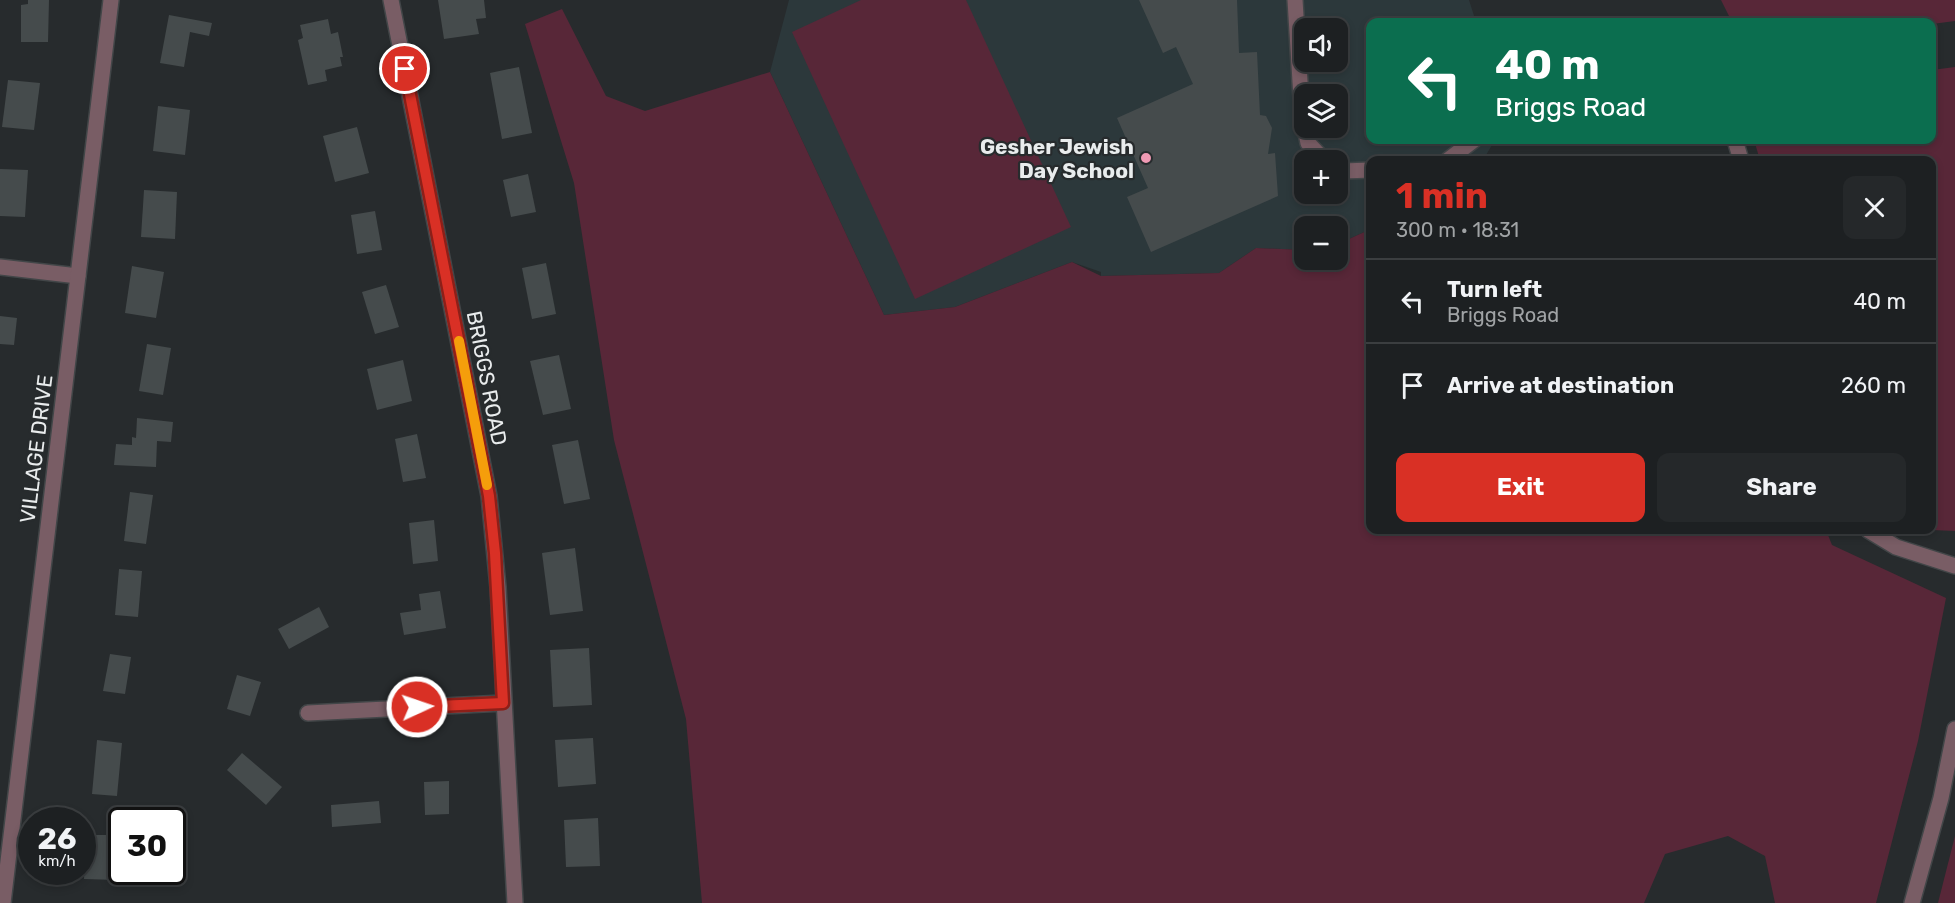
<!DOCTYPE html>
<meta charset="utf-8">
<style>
:root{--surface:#1d2022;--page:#25282a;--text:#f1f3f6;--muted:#a0a3a5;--line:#3b3e40;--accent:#d93025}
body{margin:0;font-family:Rubik,sans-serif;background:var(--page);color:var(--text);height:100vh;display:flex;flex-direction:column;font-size:22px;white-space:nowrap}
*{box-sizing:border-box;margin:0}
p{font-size:20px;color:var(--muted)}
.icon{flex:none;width:33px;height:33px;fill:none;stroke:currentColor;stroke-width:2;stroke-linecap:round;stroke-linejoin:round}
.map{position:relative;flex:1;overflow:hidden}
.panel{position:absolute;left:1366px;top:156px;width:570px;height:378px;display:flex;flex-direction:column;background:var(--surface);border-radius:12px;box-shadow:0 3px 9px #0003,0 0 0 2px var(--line)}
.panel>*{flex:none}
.guide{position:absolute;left:1366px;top:18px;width:570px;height:126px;border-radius:12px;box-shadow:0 3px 9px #0003,0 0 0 2px var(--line);background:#0b6e4f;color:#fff;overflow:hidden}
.tools{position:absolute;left:1294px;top:18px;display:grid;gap:12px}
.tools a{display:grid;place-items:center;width:54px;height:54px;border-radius:12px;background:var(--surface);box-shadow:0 3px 9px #0003,0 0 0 2px var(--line);font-size:30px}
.speed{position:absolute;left:18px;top:807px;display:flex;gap:12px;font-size:30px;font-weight:700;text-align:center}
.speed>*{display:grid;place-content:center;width:78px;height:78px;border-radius:50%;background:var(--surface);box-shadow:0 3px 9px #0003,0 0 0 2px var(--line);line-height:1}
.speed small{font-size:15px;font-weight:400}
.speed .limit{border:3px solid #111;border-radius:9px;background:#fff;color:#111}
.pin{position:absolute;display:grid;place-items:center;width:51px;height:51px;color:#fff;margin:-26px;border:3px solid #fff;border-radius:50%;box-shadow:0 2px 6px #0007}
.me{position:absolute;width:66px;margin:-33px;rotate:87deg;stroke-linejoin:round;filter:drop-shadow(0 0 4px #0008)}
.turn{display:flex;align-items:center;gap:21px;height:126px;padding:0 30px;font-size:27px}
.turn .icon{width:78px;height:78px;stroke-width:2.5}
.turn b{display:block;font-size:42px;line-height:51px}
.round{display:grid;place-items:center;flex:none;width:63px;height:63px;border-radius:12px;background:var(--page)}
.headline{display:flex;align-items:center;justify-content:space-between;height:102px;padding:0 30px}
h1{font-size:36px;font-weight:700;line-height:45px;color:var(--accent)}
.primary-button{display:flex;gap:12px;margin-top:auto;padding:12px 30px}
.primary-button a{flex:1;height:69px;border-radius:12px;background:var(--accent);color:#fff;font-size:24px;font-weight:700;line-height:69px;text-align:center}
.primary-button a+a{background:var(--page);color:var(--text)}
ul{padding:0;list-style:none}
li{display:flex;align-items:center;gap:18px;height:84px;padding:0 30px;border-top:2px solid var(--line)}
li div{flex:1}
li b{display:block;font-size:22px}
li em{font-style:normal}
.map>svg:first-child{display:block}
.built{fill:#2c383b;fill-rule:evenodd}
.green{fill:#582738}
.building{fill:#454b4c}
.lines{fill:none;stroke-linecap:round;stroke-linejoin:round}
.minor-casing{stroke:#424648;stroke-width:18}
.minor{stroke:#795d65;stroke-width:15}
.route-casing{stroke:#8d1f18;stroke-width:15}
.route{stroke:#d93025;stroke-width:10}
.slow{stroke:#f59e0b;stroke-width:10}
.poi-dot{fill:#f09ab4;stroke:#272b2d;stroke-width:2}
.labels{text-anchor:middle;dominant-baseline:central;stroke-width:4.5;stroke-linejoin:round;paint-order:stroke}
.poi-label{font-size:21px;font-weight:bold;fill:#e9eced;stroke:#272b2d;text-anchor:end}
.street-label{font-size:21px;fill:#e9eced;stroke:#272b2d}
</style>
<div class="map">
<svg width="1955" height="903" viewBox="0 0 1955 903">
<rect width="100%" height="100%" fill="#272b2d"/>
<path class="built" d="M789 0H1469L1476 22H1371V140H1495L1486 155 1479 160H1371V229L1338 244V226H1305V250L1256 248 1219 273 1101 276V272L1072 262 955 307 884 315 770 72ZM1305 28H1338V62H1305ZM1305 94H1338V128H1305ZM1305 160H1338V194H1305Z"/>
<g class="green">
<path d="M861 0H966L1071 227 915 299 792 32Z"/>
<path d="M1721 0H1955V21L1932 24 1732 22Z"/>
<path d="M562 9 606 96 645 111 770 72 884 315 955 307 1072 262 1101 276 1219 273 1256 248 1305 250V260H1338V244L1371 229V530H1826L1832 545 1946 598 1918 741 1876 903H1775L1765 856 1728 836 1665 854 1644 903H702L686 719 614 440 574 183 525 24Z"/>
<path d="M1955 67V531L1932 530V160H1760L1754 140H1932V70Z"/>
<path d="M1955 836V903H1938Z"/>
</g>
<g class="building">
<path d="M28 0H49L48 42H21V5L28 4Z"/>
<path d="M438 0H484L486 18 476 19 479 34 444 39Z"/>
<path d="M1139 0H1237L1239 53 1257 52 1260 115 1266 116 1272 128 1268 154 1275 153 1278 196 1151 252 1127 197 1148 188 1117 118 1193 84 1176 47 1163 53Z"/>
<path d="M169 15 212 23 209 36 190 32 184 67 160 63Z"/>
<path d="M328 19 331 34 338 32 343 57H340L342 66 325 70 327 81 308 85 298 40 303 38 300 25Z"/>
<path d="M519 67 532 133 502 139 490 73Z"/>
<path d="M8 80 40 83 34 130 2 127Z"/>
<path d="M158 106 190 110 185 155 153 151Z"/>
<path d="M357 127 369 173 335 182 323 136Z"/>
<path d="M0 169 28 170 25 217 0 216Z"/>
<path d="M528 174 536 212 511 217 503 180Z"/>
<path d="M144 190 177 192 175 239 141 237Z"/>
<path d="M375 211 382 250 357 254 351 215Z"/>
<path d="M546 263 556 314 532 319 522 268Z"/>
<path d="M132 266 164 272 156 318 125 313Z"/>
<path d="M386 285 399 327 375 334 362 292Z"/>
<path d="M0 316 17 318 14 345 0 344Z"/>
<path d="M147 344 171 348 163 395 139 391Z"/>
<path d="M559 355 571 409 543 415 530 361Z"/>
<path d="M403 360 412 401 377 410 367 369Z"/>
<path d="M137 418 173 422 171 442 157 441 156 467 114 465 116 444 132 445V437L136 438Z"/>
<path d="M417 434 426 478 403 482 395 439Z"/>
<path d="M578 440 590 499 564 504 552 445Z"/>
<path d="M130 492 153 495 146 544 124 541Z"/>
<path d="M434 520 438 561 413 564 409 523Z"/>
<path d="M575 548 583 611 550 615 542 553Z"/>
<path d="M119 569 142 571 138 617 115 615Z"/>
<path d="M440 591 446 628 404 635 400 613 421 610 419 594Z"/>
<path d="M319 607 329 627 289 649 278 629Z"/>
<path d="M589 648 592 705 553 707 550 650Z"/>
<path d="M110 654 131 657 125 694 103 691Z"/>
<path d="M237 675 261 682 250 716 227 709Z"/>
<path d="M593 738 596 784 558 787 555 740Z"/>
<path d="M97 740 122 743 117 796 92 794Z"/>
<path d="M242 753 282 787 266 805 227 770Z"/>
<path d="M449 781V814L425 815 424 782Z"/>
<path d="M379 801 381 823 332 827 331 805Z"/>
<path d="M598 818 600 866 566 867 564 820Z"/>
<path d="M86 835H118L117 880 84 879Z"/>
</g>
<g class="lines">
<defs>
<g id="minor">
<path d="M391 0 489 496 498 587 515 903"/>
<path d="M1295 0 1302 114 1308 143 1324 160"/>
<path d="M1735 140 1741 160"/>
<path d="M1448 160 1474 140"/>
<path d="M1338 169 1343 171 1371 170"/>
<path d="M0 267 78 276"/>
<path d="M1868 530 1896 547 1955 566"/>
<path d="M308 713 503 703"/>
<path d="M3 903 111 0"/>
<path d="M1912 903 1941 798 1955 729"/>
</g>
</defs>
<use href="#minor" class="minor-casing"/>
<use href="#minor" class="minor"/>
</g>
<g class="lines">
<defs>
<path id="route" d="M405 69 489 496 495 553 503 703 417 707"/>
</defs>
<use href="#route" class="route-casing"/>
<use href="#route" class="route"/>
<path class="slow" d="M459 341 487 485"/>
</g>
<circle class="poi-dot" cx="1146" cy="158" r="6"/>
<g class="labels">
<g class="poi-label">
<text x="1134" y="146">Gesher Jewish<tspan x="1134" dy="24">Day School</tspan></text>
</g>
<g class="street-label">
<text transform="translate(487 378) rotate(79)">BRIGGS ROAD</text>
<text transform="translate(36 449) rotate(-83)">VILLAGE DRIVE</text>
</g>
</g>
</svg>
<div class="tools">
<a><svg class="icon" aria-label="sound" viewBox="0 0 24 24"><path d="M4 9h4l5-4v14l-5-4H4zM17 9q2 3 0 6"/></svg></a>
<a><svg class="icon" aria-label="layers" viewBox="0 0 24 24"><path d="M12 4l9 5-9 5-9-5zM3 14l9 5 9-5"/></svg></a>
<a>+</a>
<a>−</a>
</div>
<div class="speed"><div>26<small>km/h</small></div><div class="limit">30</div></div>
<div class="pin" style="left:405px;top:69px;background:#d93025"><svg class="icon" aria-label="arrive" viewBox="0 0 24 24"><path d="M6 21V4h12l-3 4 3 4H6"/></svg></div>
<svg class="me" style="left:417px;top:707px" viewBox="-20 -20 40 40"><circle r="17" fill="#d93025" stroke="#fff" stroke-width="3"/><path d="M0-11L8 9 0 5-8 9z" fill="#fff"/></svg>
<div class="guide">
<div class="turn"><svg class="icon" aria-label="left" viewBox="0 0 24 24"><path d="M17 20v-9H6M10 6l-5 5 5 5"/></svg><div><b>40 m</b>Briggs Road</div></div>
</div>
<section class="panel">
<div class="headline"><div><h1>1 min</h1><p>300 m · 18:31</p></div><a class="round"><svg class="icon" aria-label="close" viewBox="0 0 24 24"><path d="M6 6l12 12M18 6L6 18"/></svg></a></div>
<ul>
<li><svg class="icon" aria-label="left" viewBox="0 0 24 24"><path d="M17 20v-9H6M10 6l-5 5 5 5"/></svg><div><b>Turn left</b><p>Briggs Road</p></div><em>40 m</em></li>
<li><svg class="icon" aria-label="arrive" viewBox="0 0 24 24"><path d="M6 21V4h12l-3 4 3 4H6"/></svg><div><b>Arrive at destination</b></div><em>260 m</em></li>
</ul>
<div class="primary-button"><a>Exit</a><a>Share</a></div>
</section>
</div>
